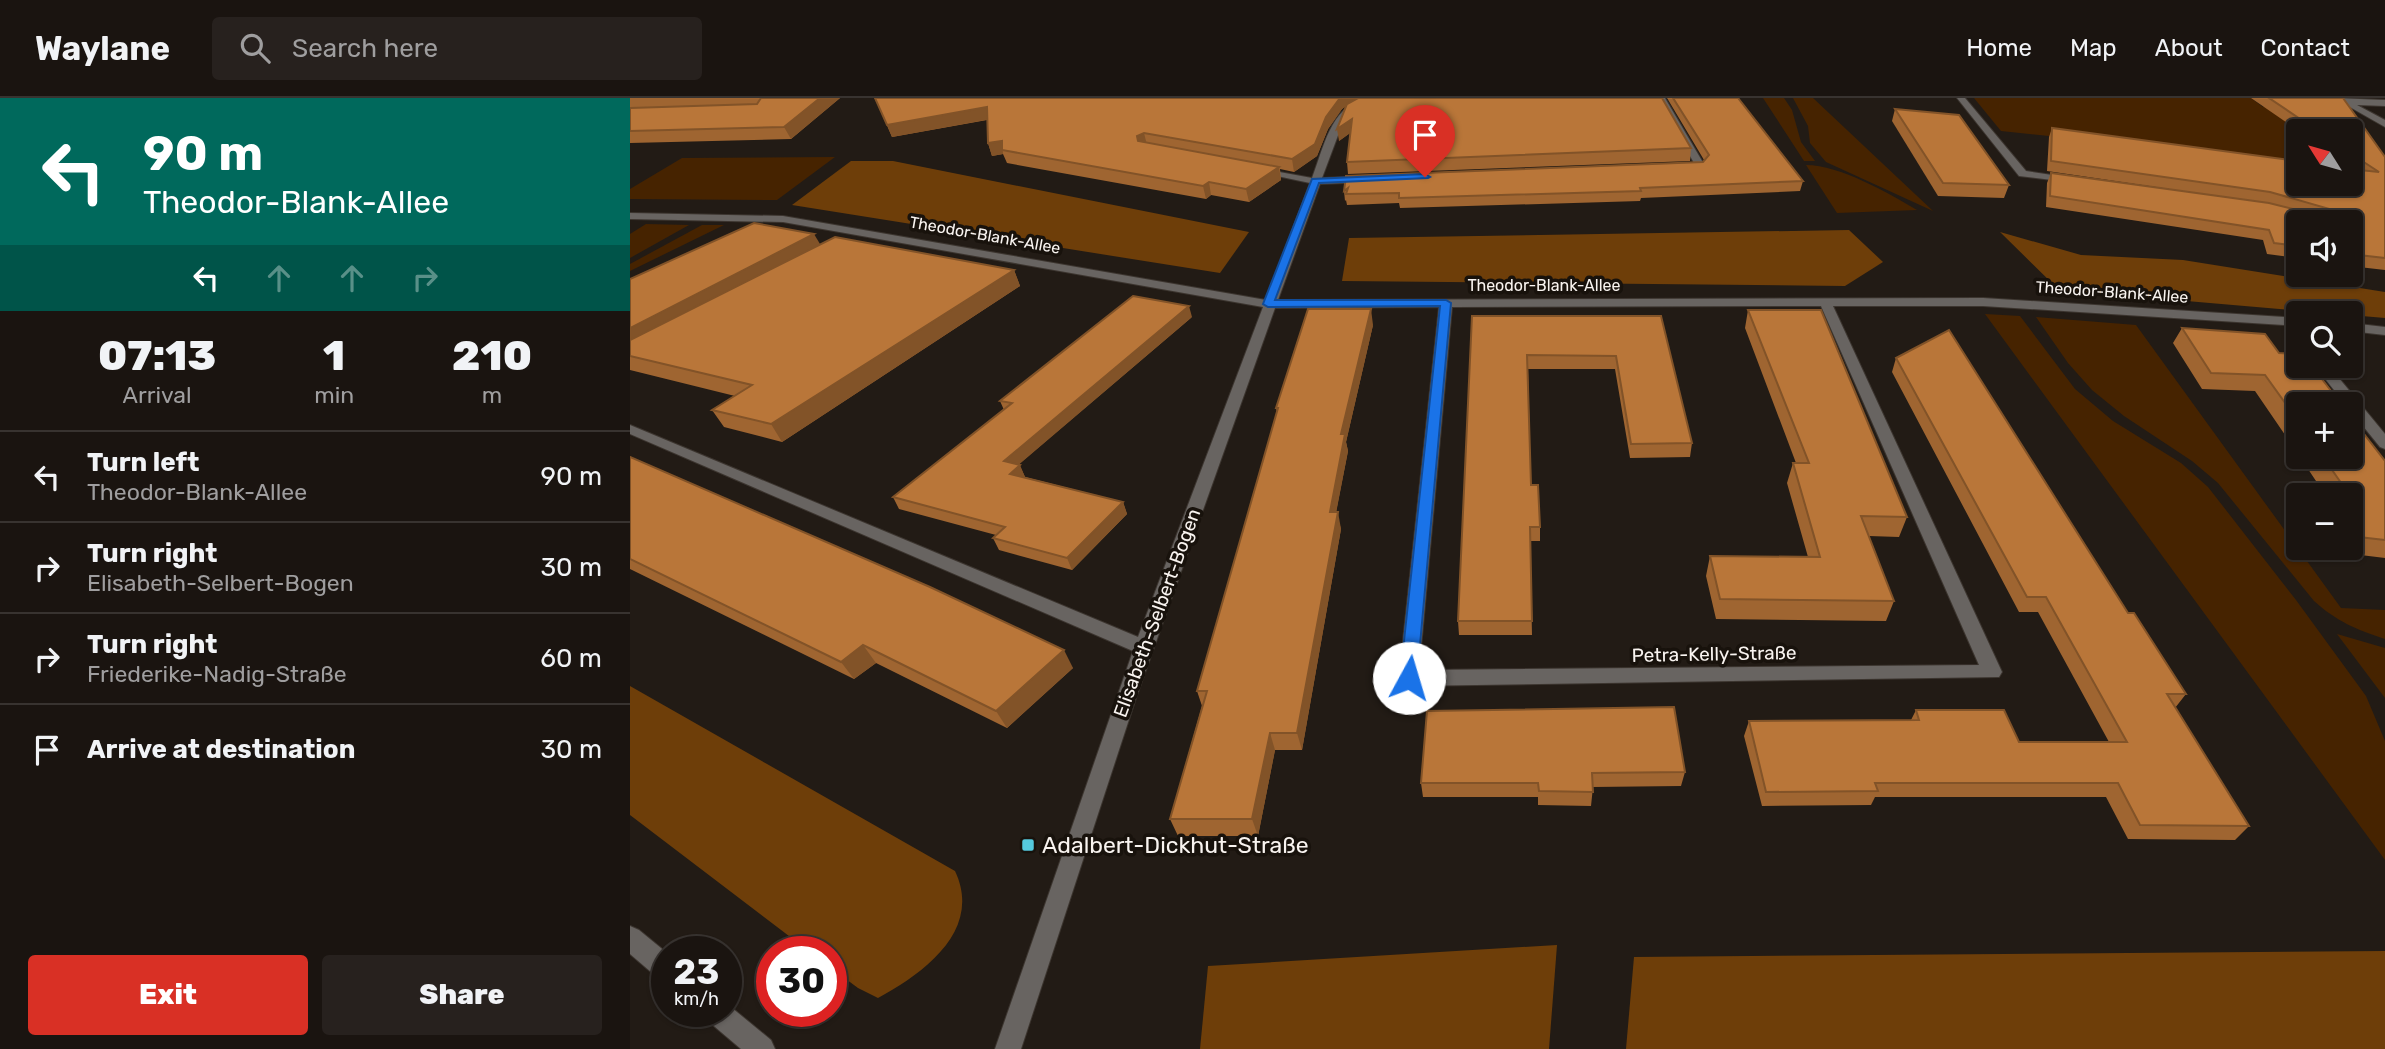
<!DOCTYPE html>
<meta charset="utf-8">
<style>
:root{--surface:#1a1410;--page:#27211e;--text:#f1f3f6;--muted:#9f9e9f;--line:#383330;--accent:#d93025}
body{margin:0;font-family:Rubik,sans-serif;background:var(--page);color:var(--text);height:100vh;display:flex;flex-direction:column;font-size:26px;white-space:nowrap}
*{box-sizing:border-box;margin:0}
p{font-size:23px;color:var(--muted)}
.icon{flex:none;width:38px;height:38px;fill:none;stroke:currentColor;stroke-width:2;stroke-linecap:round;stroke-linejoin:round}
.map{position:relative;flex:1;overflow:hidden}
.details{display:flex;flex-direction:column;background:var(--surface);width:630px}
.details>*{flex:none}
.guide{background:#00695c;color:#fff;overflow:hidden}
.needle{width:46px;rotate:307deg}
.controls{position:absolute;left:1656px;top:21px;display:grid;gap:14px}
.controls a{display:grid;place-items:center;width:77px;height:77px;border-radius:7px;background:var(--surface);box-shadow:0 2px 5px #0004,0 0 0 2px var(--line);font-size:35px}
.speed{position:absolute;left:21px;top:838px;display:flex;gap:14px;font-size:35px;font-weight:700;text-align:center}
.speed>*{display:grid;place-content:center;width:91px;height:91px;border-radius:50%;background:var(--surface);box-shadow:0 2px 5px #0004,0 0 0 2px var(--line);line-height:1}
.speed small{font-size:18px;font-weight:400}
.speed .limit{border:10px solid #d22;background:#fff;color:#111}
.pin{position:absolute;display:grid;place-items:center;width:60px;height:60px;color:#fff;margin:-72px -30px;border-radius:50% 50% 50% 0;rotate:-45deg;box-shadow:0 0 7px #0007}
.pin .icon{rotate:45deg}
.me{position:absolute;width:77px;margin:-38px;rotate:6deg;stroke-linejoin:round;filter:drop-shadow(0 0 5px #0008)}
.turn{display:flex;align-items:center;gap:24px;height:147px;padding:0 28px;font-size:32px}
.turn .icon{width:91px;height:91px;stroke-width:2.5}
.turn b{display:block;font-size:49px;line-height:60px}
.lanes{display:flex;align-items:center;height:66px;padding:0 28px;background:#0003;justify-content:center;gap:35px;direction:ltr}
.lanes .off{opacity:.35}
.eta{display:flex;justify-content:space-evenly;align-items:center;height:119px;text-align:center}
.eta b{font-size:42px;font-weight:800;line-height:49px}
.cta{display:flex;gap:14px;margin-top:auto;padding:14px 28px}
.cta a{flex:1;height:80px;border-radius:7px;background:var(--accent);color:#fff;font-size:28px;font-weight:800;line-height:80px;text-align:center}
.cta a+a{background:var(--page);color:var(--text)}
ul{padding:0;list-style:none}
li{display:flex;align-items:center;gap:21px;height:91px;padding:0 28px;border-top:2px solid var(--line)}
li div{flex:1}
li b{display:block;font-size:26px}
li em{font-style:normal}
header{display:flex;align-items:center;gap:42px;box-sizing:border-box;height:98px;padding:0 35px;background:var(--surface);border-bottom:2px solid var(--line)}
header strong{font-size:33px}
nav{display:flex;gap:38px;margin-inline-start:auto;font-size:24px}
.search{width:490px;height:63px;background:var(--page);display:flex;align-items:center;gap:18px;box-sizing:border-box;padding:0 24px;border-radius:7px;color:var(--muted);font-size:26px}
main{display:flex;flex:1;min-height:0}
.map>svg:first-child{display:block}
.green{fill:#462300}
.water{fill:#6e3e09}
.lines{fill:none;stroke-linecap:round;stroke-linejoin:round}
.minor-casing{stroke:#3c352f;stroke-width:2}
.minor{fill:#686461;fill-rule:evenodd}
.wall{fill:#9f6531}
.shaded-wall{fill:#825328}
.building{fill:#b97639;stroke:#825328;stroke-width:2}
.route{fill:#1a73e8;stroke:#114b97;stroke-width:2}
.poi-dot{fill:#55cade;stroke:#18120c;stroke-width:2.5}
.labels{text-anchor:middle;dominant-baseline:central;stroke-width:7;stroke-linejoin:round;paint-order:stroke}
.far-street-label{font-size:16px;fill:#f9f4f0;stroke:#18120c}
.street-label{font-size:19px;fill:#f9f4f0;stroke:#18120c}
.near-poi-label{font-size:23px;fill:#f9f4f0;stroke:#18120c;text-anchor:start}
</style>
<header>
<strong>Waylane</strong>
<div class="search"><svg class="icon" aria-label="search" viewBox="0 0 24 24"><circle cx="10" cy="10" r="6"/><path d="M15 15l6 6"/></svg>Search here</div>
<nav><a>Home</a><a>Map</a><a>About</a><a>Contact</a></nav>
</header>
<main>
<section class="details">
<div class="guide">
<div class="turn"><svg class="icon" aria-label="left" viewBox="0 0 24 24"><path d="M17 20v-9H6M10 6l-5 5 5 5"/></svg><div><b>90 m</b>Theodor-Blank-Allee</div></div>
<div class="lanes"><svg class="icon" aria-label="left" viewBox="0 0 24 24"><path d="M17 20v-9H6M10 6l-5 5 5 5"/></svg><svg class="icon off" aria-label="ahead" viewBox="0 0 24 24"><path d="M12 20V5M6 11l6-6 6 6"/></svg><svg class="icon off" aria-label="ahead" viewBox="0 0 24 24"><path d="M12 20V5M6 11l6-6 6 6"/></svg><svg class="icon off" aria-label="right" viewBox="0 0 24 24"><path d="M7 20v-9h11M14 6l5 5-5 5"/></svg></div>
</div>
<div class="eta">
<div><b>07:13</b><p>Arrival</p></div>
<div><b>1</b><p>min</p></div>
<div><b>210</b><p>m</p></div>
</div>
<ul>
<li><svg class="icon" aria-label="left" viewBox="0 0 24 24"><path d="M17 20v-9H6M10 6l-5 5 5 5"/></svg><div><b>Turn left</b><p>Theodor-Blank-Allee</p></div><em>90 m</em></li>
<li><svg class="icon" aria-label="right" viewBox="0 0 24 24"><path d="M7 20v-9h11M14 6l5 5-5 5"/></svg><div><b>Turn right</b><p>Elisabeth-Selbert-Bogen</p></div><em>30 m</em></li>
<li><svg class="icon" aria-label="right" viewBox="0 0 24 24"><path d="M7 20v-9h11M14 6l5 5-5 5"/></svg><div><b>Turn right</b><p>Friederike-Nadig-Straße</p></div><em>60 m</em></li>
<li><svg class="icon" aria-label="arrive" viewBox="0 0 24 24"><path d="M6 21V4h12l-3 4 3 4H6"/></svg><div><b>Arrive at destination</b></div><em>30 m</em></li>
</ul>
<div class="cta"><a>Exit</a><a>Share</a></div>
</section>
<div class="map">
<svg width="1755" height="951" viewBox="0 0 1755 951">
<rect width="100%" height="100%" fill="#221b15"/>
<g class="green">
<path d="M1133 0H1154L1162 12 1171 44 1185 63H1174Z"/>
<path d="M1163 0H1183L1303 113 1196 64 1180 45 1178 28Z"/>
<path d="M1344 0H1621L1633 9 1646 0 1714 33H1668V64L1371 33Z"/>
<path d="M205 59 147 102 0 101V91L52 60Z"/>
<path d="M1176 67C1210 67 1258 95 1287 112L1207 115Z"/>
<path d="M16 126 59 127 0 160V136Z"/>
<path d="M72 127H94L0 173V166Z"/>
<path d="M1355 216 1390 218 1445 291 1483 323 1551 365 1578 389 1666 502 1736 598 1755 643V762Z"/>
<path d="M1406 219 1506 227 1711 510 1755 512V541C1727 532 1706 523 1684 503L1588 385 1562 363 1494 318 1462 292 1438 265Z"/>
<path d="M1707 536 1755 550V600Z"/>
</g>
<g class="water">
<path d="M221 63H263L619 134 590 175 162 107Z"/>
<path d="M1219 132 1253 164 1215 188 712 183 719 140Z"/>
<path d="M1370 134 1451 157 1553 162 1755 194V220L1429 192Z"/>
<path d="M0 588 325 773C353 832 294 875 248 900L228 890 201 870V854H180L0 717Z"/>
<path d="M927 847 919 951H570L578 868Z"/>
<path d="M1755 853V951H996L1004 859Z"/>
</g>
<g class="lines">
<defs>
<g id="minor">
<path d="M735 0H750L728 8 716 16 692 80 739 78 744 81 739 84 690 86 648 202 1353 200 1668 220V228L1353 208H1203L1372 574 1369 579 779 588 772 585 769 580 809 209 645 210 506 600 391 951H365L503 553 0 336V327L508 539 633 209 153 124 0 121V115L153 118 636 202 680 85 623 73 628 70 682 80C694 49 700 10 735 0ZM1191 208 1349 567 789 572 822 209Z"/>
<path d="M1027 0H1035L1075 68 1073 70 1054 72 1049 69 1064 65Z"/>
<path d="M1327 0H1335L1396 73 1442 80 1446 81V85L1389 78Z"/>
<path d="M1704 0 1755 2V8L1727 7 1755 22V29Z"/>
<path d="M1720 225 1755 229V237L1720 233Z"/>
<path d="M1685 268H1699L1755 336V351L1750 349 1720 312V306H1715Z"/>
<path d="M0 828 9 832 37 855V883L28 880 0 856Z"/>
<path d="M96 905 141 942 145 951H111L78 923 74 914H96Z"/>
</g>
</defs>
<use href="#minor" class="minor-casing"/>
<use href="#minor" class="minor"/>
</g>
<g class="wall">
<path d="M0 0H210L161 41 0 45Z"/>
<path d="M245 0H1032L1061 50 1060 63 718 76 717 64 720 35 709 43 716 8 712 11 698 31 687 58 664 74 650 71 651 82 619 104 581 97 576 101 377 65 373 56 362 58 358 45 357 22 262 39Z"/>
<path d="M1037 0H1108L1173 83 1170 93 1011 100 1010 103 770 110 769 105 717 107 716 102 715 103 714 93 1073 64 1074 62Z"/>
<path d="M1621 0H1713L1755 59V172L1720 168V124H1668V160L1637 156 1633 142 1416 109 1417 85 1421 75 1635 105 1417 73 1419 39 1422 30 1723 71 1720 69V33H1669Z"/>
<path d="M1265 11 1379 87 1374 100 1308 98 1262 23Z"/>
<path d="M190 147 384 172 390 188 152 344 94 329 82 312 105 298 0 272V181Z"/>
<path d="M1118 212 1277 419 1269 439 1239 438 1264 503 1256 523 1086 521 1076 478 1080 458 1178 459 1157 385 1163 365H1166L1115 230Z"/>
<path d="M842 218H1031L1062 345 1060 359 1000 360 985 271H898L901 387 910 429V443H900L902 537H829L828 523Z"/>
<path d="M562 219 389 366 395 379 493 404 497 416 442 472 369 452 363 440 366 437 269 411 263 399 374 312 370 303Z"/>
<path d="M743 227 716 344 718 353 706 414 711 431 672 652H645L628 738H548L540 721 572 608 567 593 647 315 646 310Z"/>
<path d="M1552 230 1649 255 1668 306V356L1625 293 1572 291 1543 245Z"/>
<path d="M1266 260 1498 515 1556 596 1545 610 1619 728 1605 742 1498 741 1476 699H1245L1241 707 1132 708 1114 638 1119 623 1281 622 1286 612 1389 644H1479L1408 514H1389L1262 274Z"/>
<path d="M0 359 443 570 377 630 246 565 224 581 0 471Z"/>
<path d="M1670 359H1720L1755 363V460L1706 454 1703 450H1720V397H1680L1687 388 1690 389Z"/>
<path d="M797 613 1055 674 1051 688 963 689 961 708 908 707V699H793L791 685Z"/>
</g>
<g class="shaded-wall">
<path d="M190 0H210L161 41 154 29Z"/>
<path d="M710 0H730L712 11 698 31 687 58 664 74 662 61 696 19Z"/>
<path d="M357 9 361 21 262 39 257 27Z"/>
<path d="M722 21 723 33 709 43 707 31Z"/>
<path d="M514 35 517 47 511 51 507 38Z"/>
<path d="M372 43 373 56 362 58 358 45Z"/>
<path d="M649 69 651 82 619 104 616 91Z"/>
<path d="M579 84 581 97 576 101 573 88Z"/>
<path d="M184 136 193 151 0 253V230Z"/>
<path d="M384 172 390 188 152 344 141 326Z"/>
<path d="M559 208 562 219 379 375 374 363Z"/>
<path d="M741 211 743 227 716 344 718 353 703 431 700 414 711 336Z"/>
<path d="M390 367 395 379 385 387 380 376Z"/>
<path d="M493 404 497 416 442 472 437 460Z"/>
<path d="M708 414 711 431 672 652 667 635Z"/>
<path d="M233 547 246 565 224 581 211 564Z"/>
<path d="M434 552 443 570 377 630 366 613Z"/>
<path d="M640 635 645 652 628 738 622 721Z"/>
</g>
<g class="building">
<path d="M131 0H190L154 29 0 33V10L127 6Z"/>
<path d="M245 0H710L696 19 685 46 662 61 514 35 507 38 508 43 649 69 616 91 579 84 573 88 372 52V43L358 45 357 9 257 27Z"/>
<path d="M728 0H1032L1061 50 717 64 722 21 707 31 717 6Z"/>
<path d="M1043 0H1108L1173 83 1010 90 1011 93 769 100V95L716 96 718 90 714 93 716 78 1073 64 1079 57Z"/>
<path d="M1639 0H1713L1755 59V160L1720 156V124H1668V148L1644 145 1639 132 1420 98 1421 75 1639 105 1683 116H1700L1703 112 1640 94 1421 63 1422 30 1668 63V86H1720V71L1749 74 1720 55V33H1688Z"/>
<path d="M1265 11 1329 17 1379 87 1313 85Z"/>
<path d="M124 125 184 136 0 230V181Z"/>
<path d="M205 139 384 172 141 326 82 312 122 287 0 258V242Z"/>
<path d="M503 198 559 208 374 363 390 367 380 376 493 404 437 460 363 440 375 429 263 399 382 305 370 303Z"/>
<path d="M678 211H741L711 336H715L700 414H708L667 635H640L622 721H540L577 593H567L648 310H646Z"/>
<path d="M1118 212H1191L1277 419 1231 418 1264 503 1090 501 1080 458 1190 459 1163 365H1179Z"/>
<path d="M842 218H1031L1062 345 1001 346 986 258 897 257 901 387H908L910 429H900L902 523H828Z"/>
<path d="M1552 230 1635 236 1649 255 1668 256V268H1682L1711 306H1668V323L1635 277 1581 275Z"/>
<path d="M1319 232 1498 515H1504L1556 596H1537L1619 728 1510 727 1488 685H1245L1248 693 1136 694 1119 623 1289 622 1286 612H1374L1389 644H1497L1416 499H1397L1266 260Z"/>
<path d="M1720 318 1755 363V442L1720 438V397H1693L1687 388 1716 392 1693 359H1720Z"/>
<path d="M0 359 300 489 434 552 366 613 233 547 211 564 0 461Z"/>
<path d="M1044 609 1055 674 962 675 963 694 909 693 908 685H791L797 613Z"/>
</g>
<path class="route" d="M795 76 800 79 798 80 689 85 645 202H816L821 205 787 580 785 585H772L770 580 810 208 638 209 633 206 682 81Z"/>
<rect class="poi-dot" x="391" y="740" width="14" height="14" rx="3.5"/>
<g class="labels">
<g class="far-street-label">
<text transform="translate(355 137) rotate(10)">Theodor-Blank-Allee</text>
<text x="914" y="187">Theodor-Blank-Allee</text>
<text transform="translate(1482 194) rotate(4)">Theodor-Blank-Allee</text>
</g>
<g class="street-label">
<text transform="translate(527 515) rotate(-70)">Elisabeth-Selbert-Bogen</text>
<text transform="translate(1084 556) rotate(-1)">Petra-Kelly-Straße</text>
</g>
<g class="near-poi-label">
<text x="412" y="747">Adalbert-Dickhut-Straße</text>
</g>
</g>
</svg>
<div class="controls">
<a><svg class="needle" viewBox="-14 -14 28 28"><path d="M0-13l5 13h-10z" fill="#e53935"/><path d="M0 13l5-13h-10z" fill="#9f9e9f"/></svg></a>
<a><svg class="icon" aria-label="sound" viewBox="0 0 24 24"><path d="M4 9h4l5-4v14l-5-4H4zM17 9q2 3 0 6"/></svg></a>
<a><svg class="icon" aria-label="search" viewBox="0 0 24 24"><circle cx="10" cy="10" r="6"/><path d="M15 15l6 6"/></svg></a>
<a>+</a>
<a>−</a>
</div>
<div class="speed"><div>23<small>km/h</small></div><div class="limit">30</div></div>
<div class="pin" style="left:795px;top:79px;background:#d93025"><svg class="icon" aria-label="arrive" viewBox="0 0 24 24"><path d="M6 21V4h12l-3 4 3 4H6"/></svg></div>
<svg class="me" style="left:779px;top:580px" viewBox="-20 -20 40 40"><circle r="19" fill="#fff"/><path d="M0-13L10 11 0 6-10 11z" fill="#1a73e8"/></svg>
</div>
</main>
